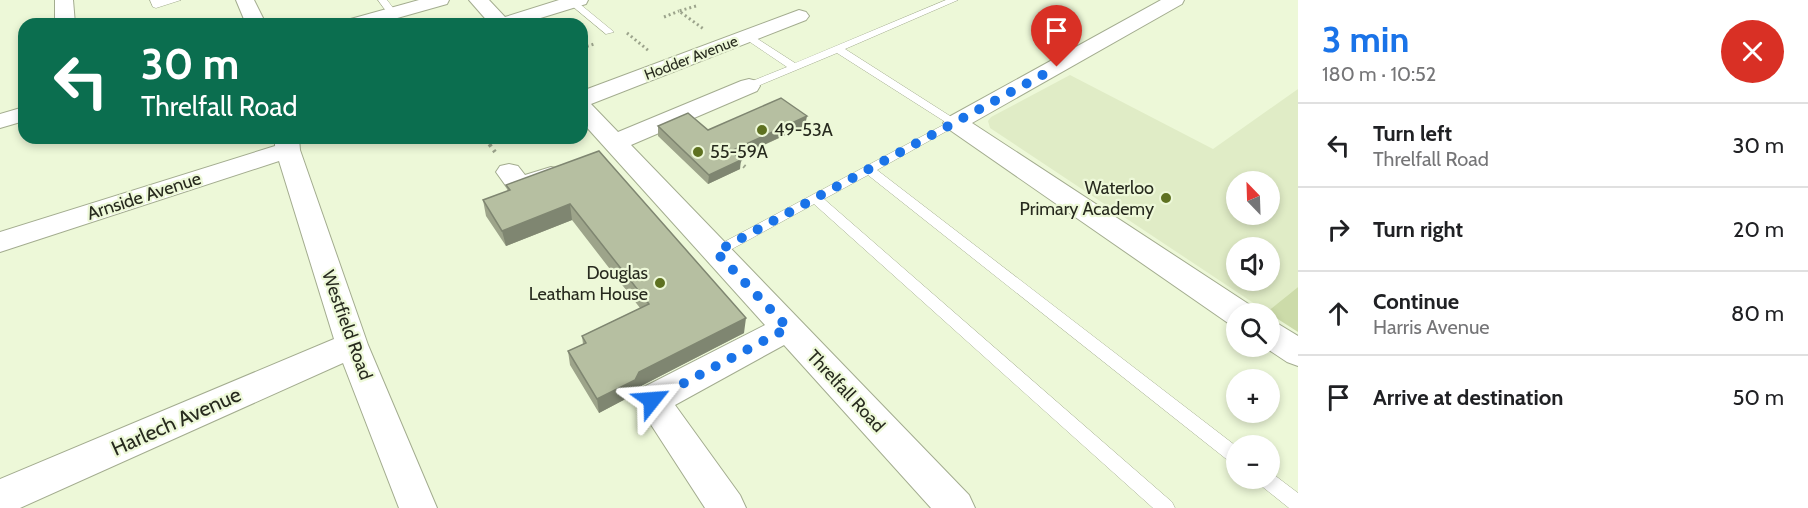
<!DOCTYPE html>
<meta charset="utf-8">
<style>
:root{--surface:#fff;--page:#f2f2f2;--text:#202124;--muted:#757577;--line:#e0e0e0;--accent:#1a73e8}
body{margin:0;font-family:Cabin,sans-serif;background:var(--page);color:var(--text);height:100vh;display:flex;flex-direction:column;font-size:22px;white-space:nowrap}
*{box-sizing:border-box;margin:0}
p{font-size:20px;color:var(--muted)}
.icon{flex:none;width:33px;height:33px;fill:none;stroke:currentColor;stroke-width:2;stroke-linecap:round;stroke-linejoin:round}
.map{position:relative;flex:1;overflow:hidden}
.sheet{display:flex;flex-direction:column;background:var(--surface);width:510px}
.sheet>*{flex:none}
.hud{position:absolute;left:18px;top:18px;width:570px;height:126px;border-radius:18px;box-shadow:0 3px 9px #0003;background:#0b6e4f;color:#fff;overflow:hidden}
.needle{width:39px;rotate:337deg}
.buttons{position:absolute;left:1226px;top:171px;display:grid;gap:12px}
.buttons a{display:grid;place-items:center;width:54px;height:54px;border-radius:50%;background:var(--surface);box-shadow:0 3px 9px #0003;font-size:30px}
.pin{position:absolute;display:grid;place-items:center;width:51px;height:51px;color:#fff;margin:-62px -26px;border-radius:50% 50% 50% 0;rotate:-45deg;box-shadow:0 0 6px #0007}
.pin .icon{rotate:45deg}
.me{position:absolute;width:66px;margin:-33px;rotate:62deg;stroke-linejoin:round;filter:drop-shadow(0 0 4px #0008)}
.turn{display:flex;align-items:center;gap:21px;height:126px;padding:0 24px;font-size:27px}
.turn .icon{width:78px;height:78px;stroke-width:2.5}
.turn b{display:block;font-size:42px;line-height:51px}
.round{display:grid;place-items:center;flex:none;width:63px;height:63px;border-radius:32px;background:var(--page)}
.headline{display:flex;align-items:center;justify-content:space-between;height:102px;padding:0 24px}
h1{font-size:36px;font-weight:800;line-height:45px;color:var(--accent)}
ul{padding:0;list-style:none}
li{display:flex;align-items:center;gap:18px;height:84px;padding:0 24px;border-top:2px solid var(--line)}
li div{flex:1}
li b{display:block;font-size:22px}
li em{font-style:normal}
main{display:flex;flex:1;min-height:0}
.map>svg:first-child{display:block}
.built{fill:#e0ecc6;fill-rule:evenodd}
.green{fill:#ccdba9}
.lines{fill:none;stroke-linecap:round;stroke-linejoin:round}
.service-casing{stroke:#a3ac8f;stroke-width:1}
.minor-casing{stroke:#a3ac8f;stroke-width:2}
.path-far1{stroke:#9ca48c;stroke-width:3;stroke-dasharray:2 3;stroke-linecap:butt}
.path{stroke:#9ca48c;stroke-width:4;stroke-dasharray:3 4.5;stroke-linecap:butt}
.service{fill:#fff;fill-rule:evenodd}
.minor{fill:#fff;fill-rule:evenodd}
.wall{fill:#9da48a}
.shaded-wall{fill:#7f8671}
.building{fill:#b6bfa1;stroke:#7f8671;stroke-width:1.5}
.route{stroke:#1a73e8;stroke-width:10;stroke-dasharray:0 18}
.poi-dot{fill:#5e7120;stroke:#edf8d8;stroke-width:2}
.labels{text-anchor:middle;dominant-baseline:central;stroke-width:4.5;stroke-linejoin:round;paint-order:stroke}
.far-street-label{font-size:15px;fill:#272a1e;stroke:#edf8d8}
.poi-label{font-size:18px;fill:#272a1e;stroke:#edf8d8;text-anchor:start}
.street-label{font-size:18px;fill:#272a1e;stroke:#edf8d8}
.near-street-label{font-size:21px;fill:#272a1e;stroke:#edf8d8}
</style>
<main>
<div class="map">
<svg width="1298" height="508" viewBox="0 0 1298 508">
<rect width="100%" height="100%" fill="#edf8d8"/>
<path class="built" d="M1070 75 1213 149 1298 89V287L1267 312 990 128 988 121 991 117ZM1236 182H1269V214H1236ZM1236 248H1269V280H1236Z"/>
<path class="green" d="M1298 287V332L1267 312Z"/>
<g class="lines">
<defs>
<g id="service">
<path d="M150 0H181L156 8 153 7Z"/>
<path d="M378 0H387L397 13 395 15H389Z"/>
<path d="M565 0H575L614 32 606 34Z"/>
<path d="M946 0H958L845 49 961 123 877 170 1236 446V464L1230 462 868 175 824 199 1172 502 1175 508H1153L814 204 721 255H711L709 252 711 249 947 123 837 53 753 88H745V84L787 67 744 38V34H750L795 63Z"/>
<path d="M1269 471 1298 493V508H1289L1259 484 1256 478H1269Z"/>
</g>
<g id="minor">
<path d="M55 0H73L75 24H55Z"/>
<path d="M236 0H254L266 24H246Z"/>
<path d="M419 0H449L447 4 376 24H344L347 20Z"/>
<path d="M469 0H489L505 17 559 0H588L586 4 521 24H490Z"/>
<path d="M1161 0H1184L1182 4 972 123 1250 305 1254 314H1236V325L1228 323 947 128 943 123 947 118Z"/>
<path d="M799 10 806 12 809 16 806 20 591 104 618 132 741 81 749 79 757 81 760 86 757 91 631 145 969 495 975 508H931L784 345 675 405 740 495 746 508H705L635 400 640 389 765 325 582 122V91Z"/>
<path d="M24 107V121L0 128V114Z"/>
<path d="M275 138H299L300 150 368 345 437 508H399L343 363 20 508H0V479L334 339 279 161 0 252V232L275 146Z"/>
<path d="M509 164 518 166 525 175 551 167 560 169 564 175 560 181 520 196 511 193 496 172 500 166Z"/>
<path d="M1269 321 1280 325 1298 336V366L1287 362 1263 346H1269Z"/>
</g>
</defs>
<use href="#service" class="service-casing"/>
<use href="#minor" class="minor-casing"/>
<g class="path-far1">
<path d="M696 6 679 11 705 30"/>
<path d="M664 17 679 11"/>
<path d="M627 33 649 51"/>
<path d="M582 48 594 44"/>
</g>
<g class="path">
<path d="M485 138 495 152"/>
<path d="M738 161 745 167"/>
</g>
<use href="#service" class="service"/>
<use href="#minor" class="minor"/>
</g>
<g class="wall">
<path d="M658 126 708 130 805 126 738 157 740 169 708 184 658 136Z"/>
<path d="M599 151 744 333 639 387 635 394 599 413 570 365 568 351 583 344 582 336 640 308 572 220 506 246 486 216 483 200 508 191 506 185Z"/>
</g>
<g class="shaded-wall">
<path d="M807 116 805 126 730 160 731 151Z"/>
<path d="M741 160 740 169 708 184 709 175Z"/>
<path d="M570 204 572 220 506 246 502 231Z"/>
<path d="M746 318 744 333 639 387 635 394 599 413 597 399 639 372Z"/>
</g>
<g class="building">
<path d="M781 98 807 116 731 151 741 160 709 175 658 126 688 113 708 130Z"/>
<path d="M599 151 746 318 639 372 635 380 597 399 568 351 586 343 582 336 649 304 570 204 502 231 483 200 510 190 506 185Z"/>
</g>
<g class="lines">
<path class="route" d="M652 400 788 328 716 252 1057 67"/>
</g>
<g class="poi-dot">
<circle cx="762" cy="130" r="6"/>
<circle cx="698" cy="152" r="6"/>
<circle cx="1166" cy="198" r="6"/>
<circle cx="660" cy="283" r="6"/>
</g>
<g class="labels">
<g class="far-street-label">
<text transform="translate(691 58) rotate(-21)">Hodder Avenue</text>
</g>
<g class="poi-label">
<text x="774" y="130">49-53A</text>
<text x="710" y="152">55-59A</text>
<text x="1154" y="188" text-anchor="end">Waterloo<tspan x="1154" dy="21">Primary Academy</tspan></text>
<text x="648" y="273" text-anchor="end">Douglas<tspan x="648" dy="21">Leatham House</tspan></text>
</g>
<g class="street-label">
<text transform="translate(144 196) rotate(-18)">Arnside Avenue</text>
<text transform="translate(347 325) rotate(70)">Westfield Road</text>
<text transform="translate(846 391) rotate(47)">Threlfall Road</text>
</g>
<g class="near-street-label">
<text transform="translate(176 421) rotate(-24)">Harlech Avenue</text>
</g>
</g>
</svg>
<div class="buttons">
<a><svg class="needle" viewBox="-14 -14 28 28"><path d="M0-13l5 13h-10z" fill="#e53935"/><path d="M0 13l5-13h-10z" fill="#757577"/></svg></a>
<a><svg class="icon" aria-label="sound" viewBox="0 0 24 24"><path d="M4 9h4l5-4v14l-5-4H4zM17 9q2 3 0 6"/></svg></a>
<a><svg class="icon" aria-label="search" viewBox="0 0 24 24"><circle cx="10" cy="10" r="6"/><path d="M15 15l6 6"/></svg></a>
<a>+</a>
<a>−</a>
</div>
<div class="pin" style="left:1057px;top:67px;background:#d93025"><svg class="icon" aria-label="arrive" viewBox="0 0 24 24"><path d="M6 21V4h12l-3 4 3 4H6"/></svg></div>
<svg class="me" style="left:652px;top:400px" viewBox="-20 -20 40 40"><path d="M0-17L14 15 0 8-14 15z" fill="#1a73e8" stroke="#fff" stroke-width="4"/></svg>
<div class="hud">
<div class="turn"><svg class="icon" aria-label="left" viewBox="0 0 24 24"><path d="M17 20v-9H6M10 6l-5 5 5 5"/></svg><div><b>30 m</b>Threlfall Road</div></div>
</div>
</div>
<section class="sheet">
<div class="headline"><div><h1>3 min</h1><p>180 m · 10:52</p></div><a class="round" style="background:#d93025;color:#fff"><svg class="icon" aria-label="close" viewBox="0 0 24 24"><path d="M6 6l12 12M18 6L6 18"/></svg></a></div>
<ul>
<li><svg class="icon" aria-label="left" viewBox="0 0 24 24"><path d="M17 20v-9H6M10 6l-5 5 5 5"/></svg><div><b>Turn left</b><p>Threlfall Road</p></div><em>30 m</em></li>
<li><svg class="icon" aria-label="right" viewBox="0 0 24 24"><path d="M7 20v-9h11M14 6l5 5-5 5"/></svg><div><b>Turn right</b></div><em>20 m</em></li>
<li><svg class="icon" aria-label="ahead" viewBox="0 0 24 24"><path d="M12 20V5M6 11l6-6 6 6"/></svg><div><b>Continue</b><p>Harris Avenue</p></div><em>80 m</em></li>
<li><svg class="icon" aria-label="arrive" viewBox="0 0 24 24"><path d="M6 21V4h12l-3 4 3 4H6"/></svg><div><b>Arrive at destination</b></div><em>50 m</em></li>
</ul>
</section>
</main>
